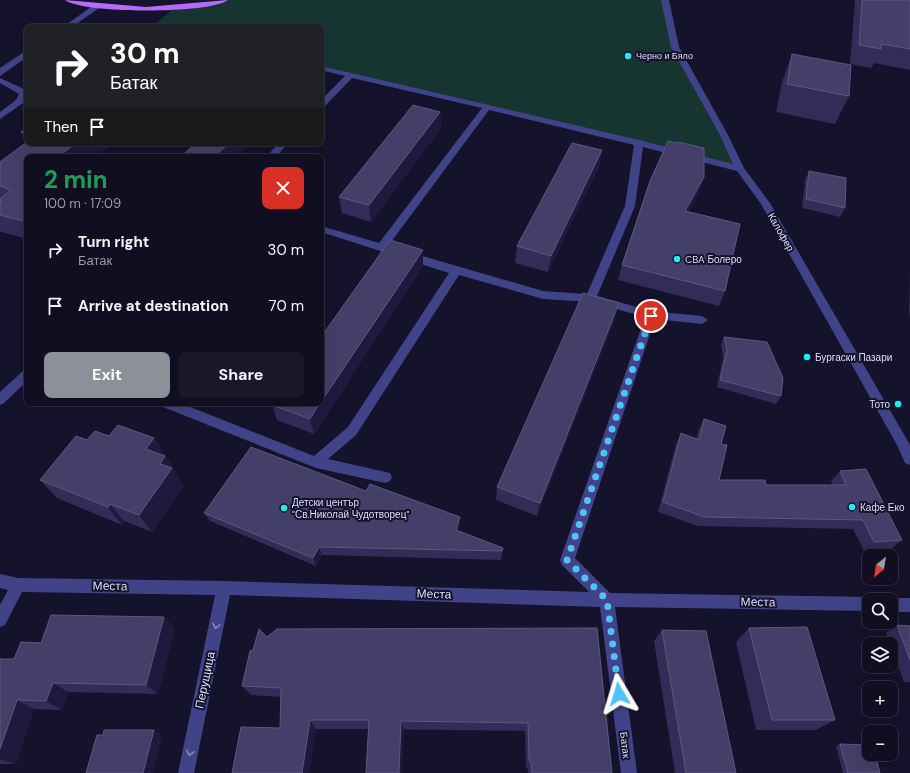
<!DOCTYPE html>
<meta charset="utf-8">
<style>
:root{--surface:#100e20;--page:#191729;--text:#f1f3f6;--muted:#9c9ca5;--line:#302e3e;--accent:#8c9099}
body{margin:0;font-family:"DM Sans",sans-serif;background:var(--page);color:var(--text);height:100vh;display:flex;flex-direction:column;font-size:15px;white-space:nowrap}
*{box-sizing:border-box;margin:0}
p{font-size:13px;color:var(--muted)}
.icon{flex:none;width:22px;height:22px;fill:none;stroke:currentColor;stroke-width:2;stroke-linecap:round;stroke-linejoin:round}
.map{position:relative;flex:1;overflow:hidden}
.side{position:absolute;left:24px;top:154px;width:300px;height:252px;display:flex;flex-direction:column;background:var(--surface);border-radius:8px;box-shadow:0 4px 16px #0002,0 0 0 1px var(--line)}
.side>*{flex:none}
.top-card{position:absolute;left:24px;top:24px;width:300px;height:122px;border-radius:8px;box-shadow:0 4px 16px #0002,0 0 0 1px var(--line);background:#202124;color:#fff;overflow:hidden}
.needle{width:26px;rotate:210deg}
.buttons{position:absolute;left:862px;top:549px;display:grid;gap:8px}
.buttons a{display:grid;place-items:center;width:36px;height:36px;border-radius:8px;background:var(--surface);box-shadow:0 4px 16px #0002,0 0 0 1px var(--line);font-size:20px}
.pin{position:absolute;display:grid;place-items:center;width:34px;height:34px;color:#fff;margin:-17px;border:2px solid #fff;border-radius:50%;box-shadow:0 1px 4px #0007}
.me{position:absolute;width:44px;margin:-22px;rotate:353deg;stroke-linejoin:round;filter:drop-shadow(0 0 3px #0008)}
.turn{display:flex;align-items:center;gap:14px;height:84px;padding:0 20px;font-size:18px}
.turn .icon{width:52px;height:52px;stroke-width:2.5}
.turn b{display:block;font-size:28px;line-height:34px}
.then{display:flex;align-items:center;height:38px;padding:0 20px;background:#0003;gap:8px;font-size:15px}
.round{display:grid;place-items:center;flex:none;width:42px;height:42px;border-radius:8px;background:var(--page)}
.head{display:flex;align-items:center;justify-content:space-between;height:68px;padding:0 20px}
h1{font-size:24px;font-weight:700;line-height:30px;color:#1e9e55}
.primary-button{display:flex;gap:8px;margin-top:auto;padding:8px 20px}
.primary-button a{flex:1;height:46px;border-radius:8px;background:var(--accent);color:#fff;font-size:16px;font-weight:700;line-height:46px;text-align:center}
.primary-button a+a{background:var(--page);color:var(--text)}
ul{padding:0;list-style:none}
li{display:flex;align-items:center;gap:12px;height:56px;padding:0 20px}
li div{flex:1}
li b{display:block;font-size:15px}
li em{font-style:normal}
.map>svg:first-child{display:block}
.green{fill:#163531}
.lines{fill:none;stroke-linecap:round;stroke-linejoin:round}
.minor{fill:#404388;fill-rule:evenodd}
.major{fill:#b769f9;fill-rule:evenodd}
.wall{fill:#312c58}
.shaded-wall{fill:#1e1a3e}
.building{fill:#443f69;stroke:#5c5881}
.oneway{stroke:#8889bd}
.route{stroke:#4fc3f7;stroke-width:7;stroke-dasharray:0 12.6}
.poi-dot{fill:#12f2f5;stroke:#15122b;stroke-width:1.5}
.labels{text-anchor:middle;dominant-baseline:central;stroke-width:4;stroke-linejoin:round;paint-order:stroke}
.far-poi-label{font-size:9px;fill:#dfdefe;stroke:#15122b;text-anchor:start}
.street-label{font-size:10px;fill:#dfdefe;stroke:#15122b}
.poi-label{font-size:10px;fill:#dfdefe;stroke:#15122b;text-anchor:start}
.near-street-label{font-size:12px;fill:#dfdefe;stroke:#15122b}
</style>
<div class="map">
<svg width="910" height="773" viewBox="0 0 910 773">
<rect width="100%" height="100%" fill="#15122b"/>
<path class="green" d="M224 0H665L675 47 740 169 321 68V27H152L174 8Z"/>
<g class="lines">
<g class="minor">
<path d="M661 0H669L679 47 728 135 744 168 770 203 906 438 910 445V465L905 463 897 445 761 204 737 171 643 147 635 206 597 296 651 311 702 316 708 320 702 324 655 319 575 558 610 593 869 597 875 600H869V611L615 607 637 773H621L600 607 230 595 194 773H178L215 595 22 592 5 625 0 627V605L8 590 0 588V574L18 578 224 581 589 592 562 565 560 560 645 317 591 302 543 299 459 275 356 435 328 459 390 473 392 477 390 481 385 483 316 468 163 407 161 403H180L314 456 348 427 449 273 321 232V226L379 243 482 108 352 78 324 107 321 108V100L345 76 321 70V66L639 140 733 164 720 135 671 47ZM489 110 634 145 625 206 587 294 543 291 388 246Z"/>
<path d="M95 4 102 6 72 27H63Z"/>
<path d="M24 52H27V57L0 76V68Z"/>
<path d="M0 78 22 88 27 94 23 103 0 119V112L16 100 19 94 0 83Z"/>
<path d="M279 143H288L276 157H266Z"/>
<path d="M27 369V381L4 403 0 405V392L23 371Z"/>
<path d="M891 598H910V612H891V600H886Z"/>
</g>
<path class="major" d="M65 0 146 7 228 0C210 14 83 14 65 0Z"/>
</g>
<g class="wall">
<path d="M855 0H910V70L874 63 871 68 850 64Z"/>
<path d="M792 54 849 96 835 124 776 112 782 82Z"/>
<path d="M440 112 441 128 371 222 342 213 339 197Z"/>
<path d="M27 128V142L21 132Z"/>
<path d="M27 142V143H107L109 146 94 157H27V239L1 232 0 230V162Z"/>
<path d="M249 143 236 157H185L184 154Z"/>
<path d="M602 150 599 166 548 272 515 263 517 246Z"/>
<path d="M809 171 845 208 840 217 802 208 805 180Z"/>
<path d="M704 177 699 192 688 212 725 291 719 306 618 280 622 265Z"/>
<path d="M423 250V266L314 434 277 420 272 405Z"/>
<path d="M910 264V316H909Z"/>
<path d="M615 319 537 516 496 500 497 487Z"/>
<path d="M724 337 781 396 776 404 717 387 723 357 721 344Z"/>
<path d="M704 419 721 444 719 480 766 485H833L831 481 840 471 902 540 891 549 864 551 853 529 698 526 658 512 676 444 681 433 696 439 699 429Z"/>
<path d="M109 436 154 438 177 474 176 475 184 486 152 532 124 521 122 525 57 498 40 480 87 440Z"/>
<path d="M366 491 460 525 458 531 503 548 501 560 322 555 316 566 210 521 204 513Z"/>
<path d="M897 625 910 626V682H904L891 647V644H890L886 633Z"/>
<path d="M175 628 158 694 68 692 62 710 34 709 16 764H0V659H14L41 643Z"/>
<path d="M597 628 612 773H528V769L526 767 525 731 368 729H316L280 728 281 697 251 695 242 686 253 650 267 637Z"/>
<path d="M749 628 835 720 816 730H756L736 642Z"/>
<path d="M662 630 736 773H675L654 641Z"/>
<path d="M840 744 880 773H843L836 746Z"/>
</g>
<g class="shaded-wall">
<path d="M440 112 441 128 371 222 369 205Z"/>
<path d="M76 143H107L109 146 94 157H58Z"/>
<path d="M229 143H249L236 157H214Z"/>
<path d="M602 150 599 166 548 272 551 256Z"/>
<path d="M704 177 699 192 680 226 685 211Z"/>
<path d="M423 250V266L314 434 310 419 320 403H321V402Z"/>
<path d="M619 303 615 319 537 516 540 503Z"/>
<path d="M154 438 177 474 176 475 184 486 152 532 139 515 146 449Z"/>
<path d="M110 504 124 521 122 525 108 507Z"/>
<path d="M460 517V525L456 539V530Z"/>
<path d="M319 547 322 555 316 566 313 558Z"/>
<path d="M164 617 175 628 158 694 146 685Z"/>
<path d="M53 683 68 692 62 710 46 701Z"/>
<path d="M17 700 34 709 16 764 0 759V749Z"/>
<path d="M310 720 316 729 310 773H302Z"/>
<path d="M401 721 404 730 402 773H399Z"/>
<path d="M154 730 162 735 153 773H143Z"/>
</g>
<g class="building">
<path d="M862 0H910V49L881 44V49L859 45Z"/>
<path d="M792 54 851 65 849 96 787 84Z"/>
<path d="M413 105 440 112 369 205 339 197Z"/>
<path d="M27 128V134L21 132Z"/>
<path d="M668 141 677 143 678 142 704 148V177L685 211 740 224 725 291 622 265 650 181Z"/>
<path d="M27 142V143H76L58 157H27V222L0 215V202L2 201 0 200V199L11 190 0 186V162Z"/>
<path d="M196 143H229L214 157H194L184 154Z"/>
<path d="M572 143 602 150 551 256 517 246Z"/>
<path d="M809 171 846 178 845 208 806 199Z"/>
<path d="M390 240 423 250 321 402V337Z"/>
<path d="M583 293 619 303 540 503 497 487Z"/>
<path d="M724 337 767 342 783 378 781 396 720 380 727 350Z"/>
<path d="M274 403H320L310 419 272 405Z"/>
<path d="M704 419 726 426 721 444 727 445 719 480H765L766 485H846L840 471 866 469 902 540 874 542 863 520 704 517 663 502 681 433 699 440Z"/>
<path d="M118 425 154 438 146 449 165 456 160 464 172 468 139 515 110 504 108 507 40 480 76 436 87 440 95 431 109 436Z"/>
<path d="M251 447 366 491 370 484 460 517 456 530 503 548 502 551 319 547 313 558 204 513Z"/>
<path d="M51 615 164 617 146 685 53 683 46 701 17 700 0 749V659H14L21 642 41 643Z"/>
<path d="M897 625 910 626V660Z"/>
<path d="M807 627 835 720H772L749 628Z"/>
<path d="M597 628 612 773H532L531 762 529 760 528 723 401 721 399 773H366L369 720H310L302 773H232L241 727 280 728 281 688 242 686 250 651 253 650 259 629 267 637 277 629Z"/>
<path d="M662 630 706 631 736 773H686Z"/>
<path d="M104 730H154L143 773H86L97 735H103Z"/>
<path d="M840 744 869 745V754H875L880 773H848Z"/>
</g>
<defs><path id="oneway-chevron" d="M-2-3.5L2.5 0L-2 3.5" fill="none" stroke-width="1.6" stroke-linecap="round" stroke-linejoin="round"/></defs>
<g class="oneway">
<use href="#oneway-chevron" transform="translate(216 626) rotate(102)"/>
<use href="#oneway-chevron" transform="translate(190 753) rotate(102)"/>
</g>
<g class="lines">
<path class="route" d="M619 694 607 600 567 560 651 316"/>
</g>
<g class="poi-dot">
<circle cx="628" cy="56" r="4"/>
<circle cx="677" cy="259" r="4"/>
<circle cx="807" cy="357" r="4"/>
<circle cx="898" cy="404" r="4"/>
<circle cx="852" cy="507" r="4"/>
<circle cx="284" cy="508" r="4"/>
</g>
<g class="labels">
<g class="far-poi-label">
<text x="636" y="56">Черно и Бяло</text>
</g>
<g class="street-label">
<text transform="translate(781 232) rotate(60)">Калофер</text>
<text transform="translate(625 745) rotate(83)">Батак</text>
</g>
<g class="poi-label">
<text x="685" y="259">CBA Болеро</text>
<text x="815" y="357">Бургаски Пазари</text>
<text x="890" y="404" text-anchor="end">Тото</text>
<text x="292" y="502">Детски център<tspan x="292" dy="12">"Св.Николай Чудотворец"</tspan></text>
<text x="860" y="507">Кафе Еко</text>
</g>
<g class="near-street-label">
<text transform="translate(110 586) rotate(1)">Места</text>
<text transform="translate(434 594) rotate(2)">Места</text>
<text transform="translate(758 602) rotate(1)">Места</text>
<text transform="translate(205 680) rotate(-78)">Перущица</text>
</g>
</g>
</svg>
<div class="buttons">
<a><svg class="needle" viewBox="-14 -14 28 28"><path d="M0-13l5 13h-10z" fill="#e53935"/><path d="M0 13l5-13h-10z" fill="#9c9ca5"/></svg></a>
<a><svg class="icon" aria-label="search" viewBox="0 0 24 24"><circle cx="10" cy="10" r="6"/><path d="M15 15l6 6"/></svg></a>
<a><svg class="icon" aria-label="layers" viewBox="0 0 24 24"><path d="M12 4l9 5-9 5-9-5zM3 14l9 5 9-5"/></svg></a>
<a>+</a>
<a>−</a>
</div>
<div class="pin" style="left:651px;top:316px;background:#d93025"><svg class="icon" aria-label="arrive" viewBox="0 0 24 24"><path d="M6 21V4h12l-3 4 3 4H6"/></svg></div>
<svg class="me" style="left:619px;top:694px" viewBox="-20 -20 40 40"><path d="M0-17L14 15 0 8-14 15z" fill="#4fc3f7" stroke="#fff" stroke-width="4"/></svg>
<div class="top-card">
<div class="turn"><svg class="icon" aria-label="right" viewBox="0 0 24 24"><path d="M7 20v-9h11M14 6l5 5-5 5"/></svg><div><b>30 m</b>Батак</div></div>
<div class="then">Then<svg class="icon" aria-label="arrive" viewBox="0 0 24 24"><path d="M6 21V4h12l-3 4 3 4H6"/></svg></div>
</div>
<section class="side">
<div class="head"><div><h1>2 min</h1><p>100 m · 17:09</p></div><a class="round" style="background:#d93025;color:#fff"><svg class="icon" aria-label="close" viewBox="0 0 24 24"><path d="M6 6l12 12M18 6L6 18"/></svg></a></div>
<ul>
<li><svg class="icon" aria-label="right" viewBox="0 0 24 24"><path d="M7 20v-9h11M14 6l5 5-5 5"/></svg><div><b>Turn right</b><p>Батак</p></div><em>30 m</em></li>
<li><svg class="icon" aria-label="arrive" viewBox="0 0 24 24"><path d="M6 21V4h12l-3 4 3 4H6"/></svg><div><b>Arrive at destination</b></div><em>70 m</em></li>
</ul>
<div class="primary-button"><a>Exit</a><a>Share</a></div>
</section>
</div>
